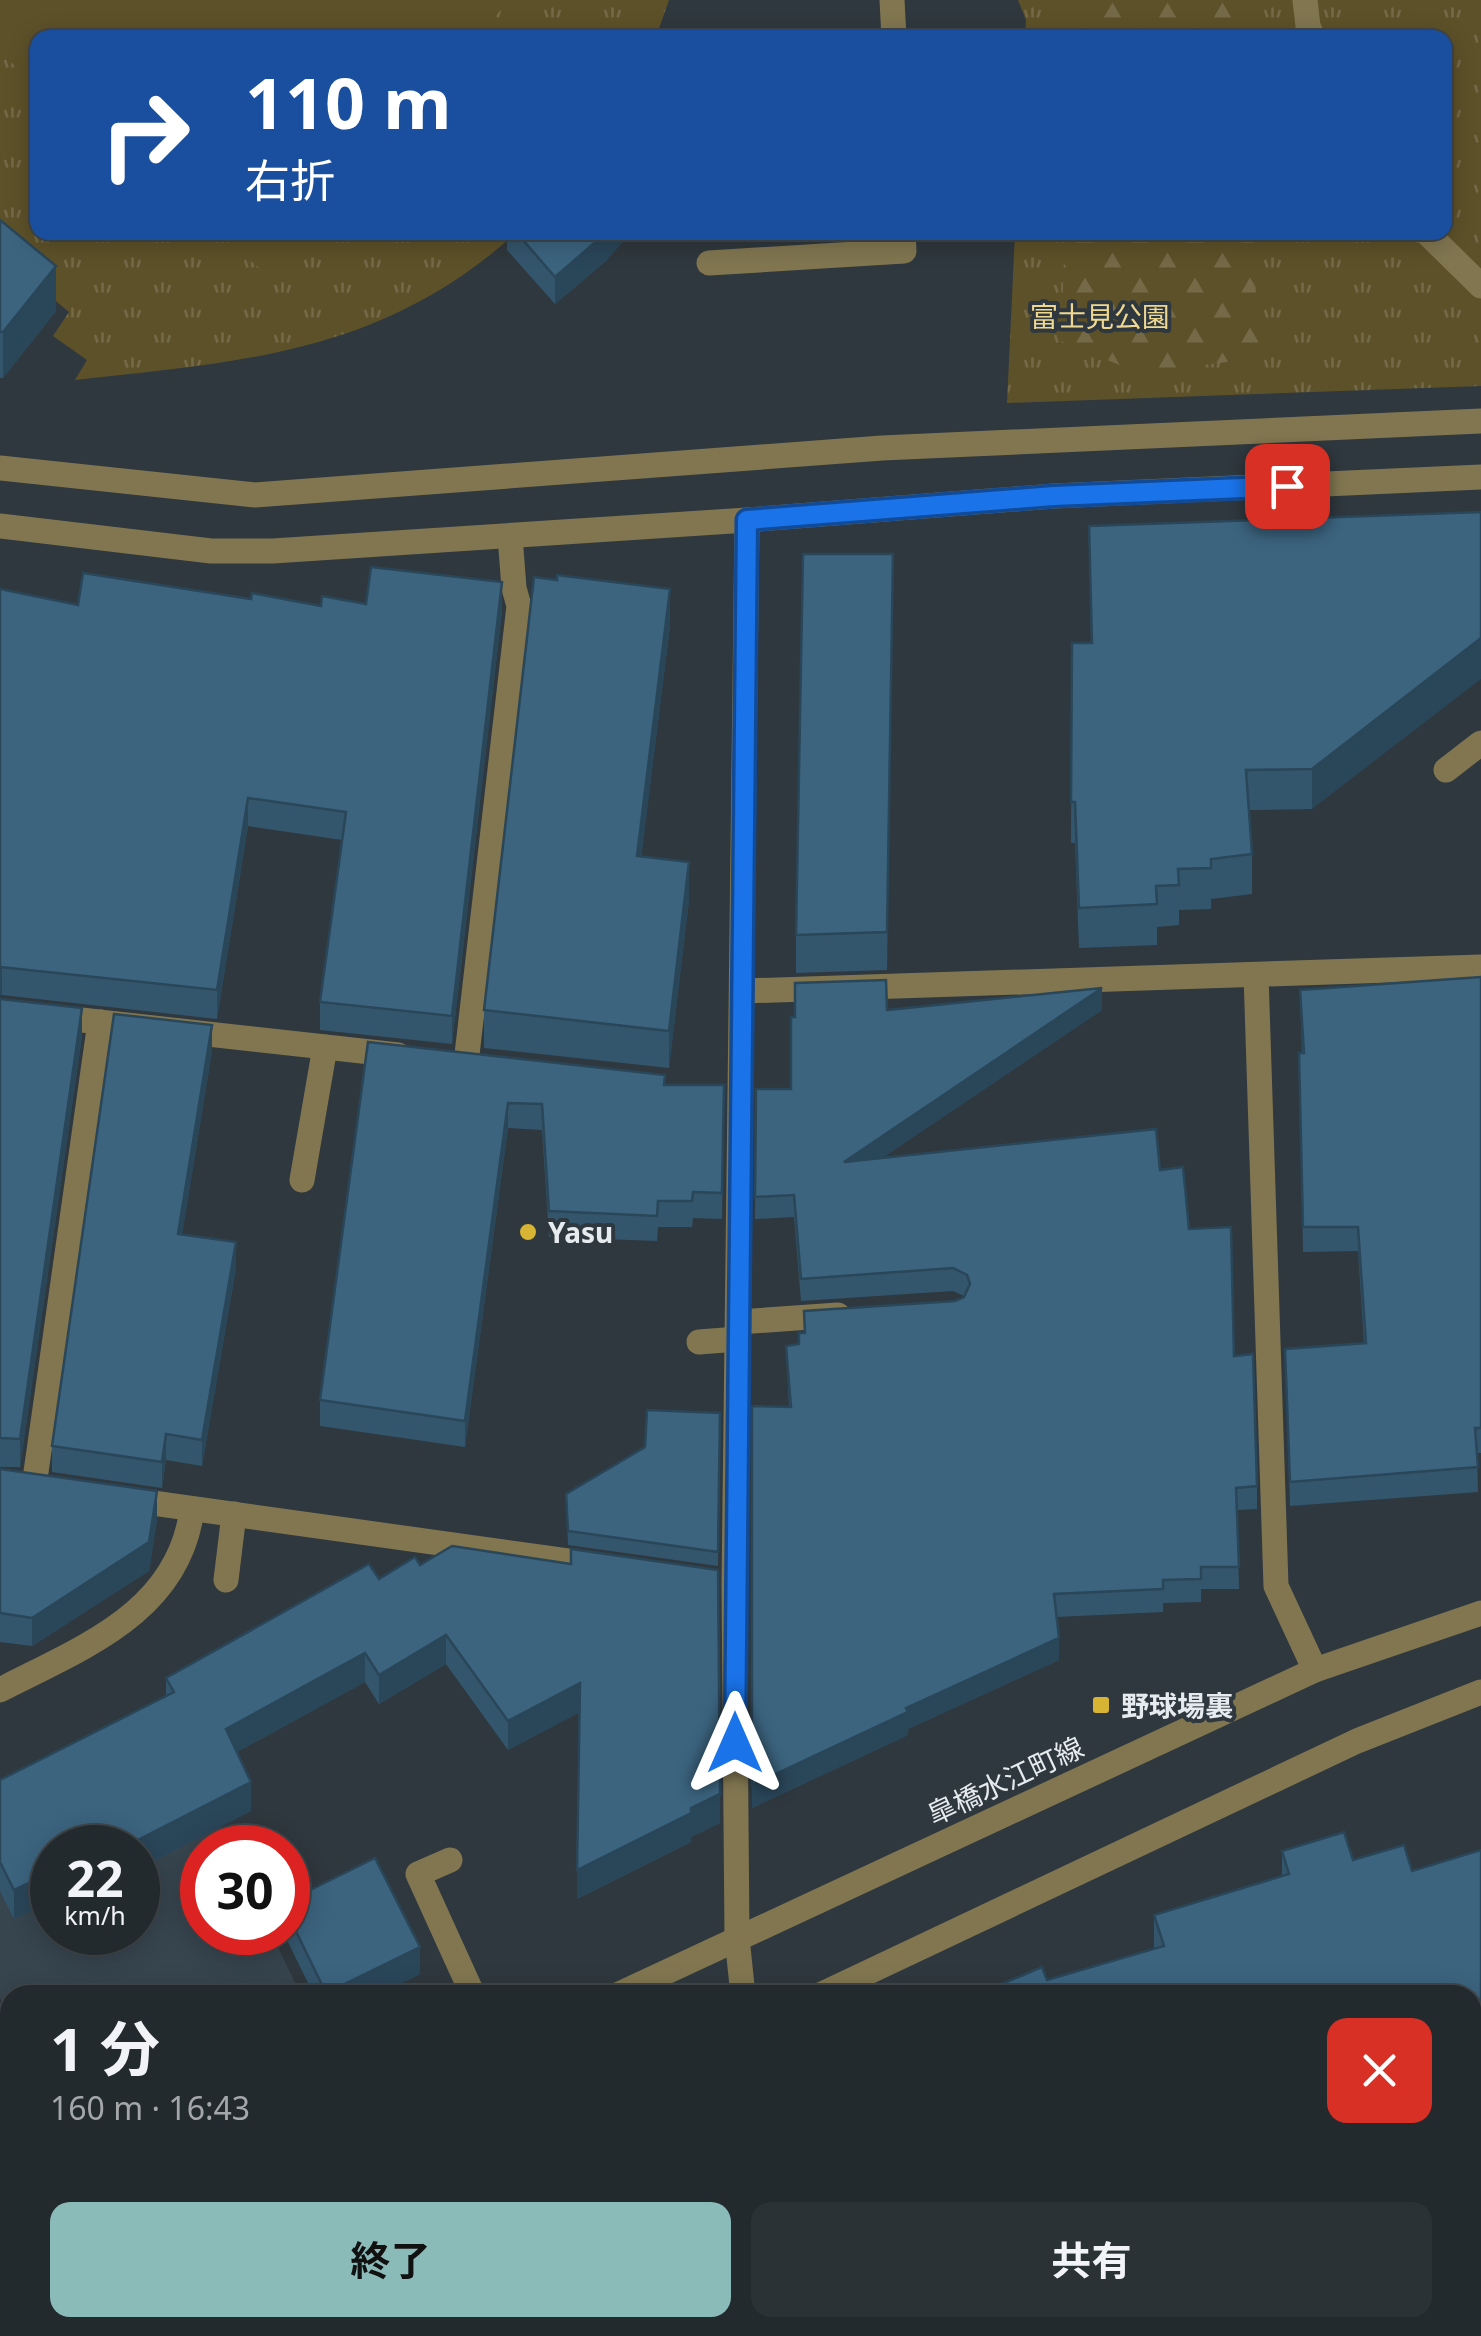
<!DOCTYPE html>
<html lang="ja">
<meta charset="utf-8">
<style>
:root{--surface:#232a2e;--page:#2b3236;--text:#f1f3f6;--muted:#a3a7aa;--line:#40464a;--accent:#8bbbb9}
body{margin:0;font-family:"Noto Sans","Noto Sans JP",sans-serif;background:var(--page);color:var(--text);height:100vh;display:flex;flex-direction:column;font-size:38px;white-space:nowrap}
*{box-sizing:border-box;margin:0}
p{font-size:32px;color:var(--muted)}
.icon{flex:none;width:55px;height:55px;fill:none;stroke:currentColor;stroke-width:2;stroke-linecap:round;stroke-linejoin:round}
.map{position:relative;flex:1;overflow:hidden}
.drawer{position:absolute;left:0px;top:1985px;width:1482px;height:352px;display:flex;flex-direction:column;background:var(--surface);border-radius:30px 30px 0 0;box-shadow:0 5px 25px #0003,0 0 0 2px var(--line)}
.drawer>*{flex:none}
.guide{position:absolute;left:30px;top:30px;width:1422px;height:210px;border-radius:20px;box-shadow:0 5px 25px #0003,0 0 0 2px var(--line);background:#1a4fa0;color:#fff;overflow:hidden}
.speed{position:absolute;left:30px;top:1825px;display:flex;gap:20px;font-size:50px;font-weight:700;text-align:center}
.speed>*{display:grid;place-content:center;width:130px;height:130px;border-radius:50%;background:var(--surface);box-shadow:0 5px 25px #0003,0 0 0 2px var(--line);line-height:1}
.speed small{font-size:25px;font-weight:400}
.speed .limit{border:15px solid #d22;background:#fff;color:#111}
.pin{position:absolute;display:grid;place-items:center;width:85px;height:85px;color:#fff;margin:-42px;border-radius:20px;box-shadow:0 5px 15px #0006}
.me{position:absolute;width:110px;margin:-55px;rotate:0deg;stroke-linejoin:round;filter:drop-shadow(0 0 8px #0008)}
.turn{display:flex;align-items:center;gap:35px;height:210px;padding:0 50px;font-size:45px}
.turn .icon{width:130px;height:130px;stroke-width:2.5}
.turn b{display:block;font-size:70px;line-height:85px}
.round{display:grid;place-items:center;flex:none;width:105px;height:105px;border-radius:20px;background:var(--page)}
.overview{display:flex;align-items:center;justify-content:space-between;height:170px;padding:0 50px}
h1{font-size:60px;font-weight:700;line-height:75px}
.button{display:flex;gap:20px;margin-top:auto;padding:20px 50px}
.button a{flex:1;height:115px;border-radius:20px;background:var(--accent);color:#111;font-size:40px;font-weight:700;line-height:115px;text-align:center}
.button a+a{background:var(--page);color:var(--text)}
.map>svg:first-child{display:block}
.built{fill:#37454f;fill-rule:evenodd}
.grass{fill:url(#grass-tufts)}
.forest{fill:url(#forest-firs)}
.garden{fill:#5d5129}
.lines{fill:none;stroke-linecap:round;stroke-linejoin:round}
.minor{stroke:#817650;stroke-width:25}
.wall{fill:#34566d}
.shaded-wall{fill:#2a4659}
.building{fill:#3c647f;stroke:#2a4659;stroke-width:2.5}
.route-casing{stroke:#114b97;stroke-width:25}
.route{stroke:#1a73e8;stroke-width:18}
.poi-dot{fill:#d7b434;stroke:#2f383e;stroke-width:4}
.labels{text-anchor:middle;dominant-baseline:central;stroke-width:8;stroke-linejoin:round;paint-order:stroke}
.park-label{font-size:28px;fill:#eed891;stroke:#2f383e}
.poi-label{font-size:28px;font-weight:bold;fill:#e5ebee;stroke:#2f383e;text-anchor:start}
.street-label{font-size:28px;fill:#e5ebee;stroke:#2f383e}
</style>
<div class="map">
<svg width="1481" height="2336" viewBox="0 0 1481 2336">
<defs>
<pattern id="grass-tufts" width="24" height="20" patternUnits="userSpaceOnUse" patternTransform="scale(2.5)"><rect width="24" height="20" fill="#5d5129"/><path d="M3 7l-1-3M5 7V3M7 7l1-3M15 17l-1-3M17 17v-4M19 17l1-3" fill="none" stroke="#746a48"/></pattern>
<pattern id="forest-firs" width="22" height="20" patternUnits="userSpaceOnUse" patternTransform="scale(2.5)"><rect width="22" height="20" fill="#5d5129"/><path d="M5 1l3.5 6h-7zM16 11l3.5 6h-7z" fill="#746a48"/></pattern>
</defs>
<rect width="100%" height="100%" fill="#2f383e"/>
<path class="built" d="M172 1726 230 1847 202 1848V1932L271 1933 301 1995H10V2020L0 1998V1807ZM52 1848H138V1932H52Z"/>
<g class="grass">
<path d="M0 0H669L656 37 38 38V232L516 233C381 354 245 361 75 380L87 360 53 336 69 312 0 255Z"/>
<path d="M1018 0H1481V386L1007 403 1015 233 1445 232V38L1025 37 1026 20Z"/>
</g>
<g class="forest">
<path d="M1075 0H1243L1245 37H1073Z"/>
<path d="M1065 233H1253L1259 358 1139 373 1061 341Z"/>
</g>
<g class="garden">
<path d="M0 0H509L478 37 38 38 37 84 0 53Z"/>
<path d="M217 233H319L278 283Z"/>
</g>
<g class="lines">
<g class="minor">
<path d="M892 0 894 38"/>
<path d="M1305 0 1308 26 1313 38"/>
<path d="M1426 232 1481 286"/>
<path d="M709 263 904 251 903 232"/>
<path d="M0 468 255 495 882 448 1481 421"/>
<path d="M0 526 211 551H273L747 520 1054 496 1481 477"/>
<path d="M1446 770 1481 743"/>
<path d="M1256 975 1276 1586 1315 1670"/>
<path d="M744 991 1481 967"/>
<path d="M0 1011 398 1055"/>
<path d="M466 1063 519 606 514 588 510 536"/>
<path d="M302 1180 325 1047"/>
<path d="M739 1322 838 1315"/>
<path d="M699 1342 738 1339"/>
<path d="M34 1486 100 1022"/>
<path d="M124 1499 604 1566"/>
<path d="M226 1580 234 1514"/>
<path d="M0 1690C81 1648 179 1613 192 1509"/>
<path d="M450 1860 418 1874 473 1995"/>
<path d="M617 1995 1315 1670 1481 1613"/>
<path d="M743 1995 737 1938 734 1585 747 520"/>
<path d="M820 1995 1357 1741 1481 1692"/>
<path d="M0 2212 10 2232"/>
<path d="M0 2288 10 2284"/>
<path d="M790 2328 792 2336"/>
<path d="M96 2336 115 2328"/>
</g>
</g>
<g class="wall">
<path d="M0 220 56 311 3 378H0Z"/>
<path d="M507 232H631L606 261 555 304 507 250Z"/>
<path d="M1481 512 1312 809 1249 810 1252 854V894L1211 899V909L1179 910V925L1157 927V945L1079 948 1075 843H1071L1072 643H1091L1089 526Z"/>
<path d="M893 554 887 970 796 973V935Z"/>
<path d="M0 589 78 605 251 599 321 606 366 604 502 611 452 1044 320 1030V1002L342 840 248 826 217 1019 2 995Z"/>
<path d="M670 626 641 856 689 900 669 1068 484 1048V1010Z"/>
<path d="M1481 977V1453H1477L1478 1492 1290 1506 1285 1349 1364 1343 1358 1251 1303 1252 1299 1053H1302L1300 990Z"/>
<path d="M0 999 82 1036 20 1467H0Z"/>
<path d="M887 1010H1102L883 1157 1160 1170 1189 1229 1234 1356 1257 1486V1509L1237 1510 1239 1589H1201V1602L1163 1603V1612L1056 1617 1059 1660 908 1729V1735L752 1808 789 1407 786 1346 799 1344 804 1333V1311L955 1301 964 1296 953 1291 801 1301 794 1217 755 1219 756 1089H791Z"/>
<path d="M368 1042 665 1085H724L722 1219 693 1218 692 1227H658L657 1241 549 1237 542 1130 508 1128 465 1447 320 1426V1400Z"/>
<path d="M212 1051 182 1234 236 1268 202 1466 166 1460 162 1488 52 1472V1446Z"/>
<path d="M720 1413 718 1566 568 1545 566 1494Z"/>
<path d="M0 1469 157 1520 149 1571 32 1646 0 1642Z"/>
<path d="M571 1549 720 1823 691 1837V1842L577 1899 580 1712 508 1750 446 1664 379 1704 365 1682 237 1752 251 1811 138 1869V1848H52V1912L49 1914 44 1905 14 1919 0 1891V1780L166 1696V1678L379 1579 420 1565 571 1564Z"/>
<path d="M1282 1851 1353 1860 1412 1871 1481 2035 1154 1949V1915L1282 1876Z"/>
<path d="M288 1901 420 1974 378 1995H314L283 1932H288Z"/>
<path d="M851 2328H1219V2336H1037V2334L936 2336V2332L887 2336H851Z"/>
</g>
<g class="shaded-wall">
<path d="M607 232H631L606 261 555 304V277Z"/>
<path d="M56 266V311L3 378V332Z"/>
<path d="M502 582V611L452 1044V1016Z"/>
<path d="M670 589V626L637 893V856Z"/>
<path d="M1481 638V679L1312 809V769Z"/>
<path d="M248 798V826L217 1019V990Z"/>
<path d="M689 862V900L669 1068V1031Z"/>
<path d="M2 966V995L0 996V967Z"/>
<path d="M1102 988V1010L844 1184V1162Z"/>
<path d="M82 1008V1036L20 1467V1439Z"/>
<path d="M212 1025V1051L178 1260V1234Z"/>
<path d="M508 1103V1128L465 1447V1421Z"/>
<path d="M236 1242V1268L202 1466V1440Z"/>
<path d="M166 1434V1460L162 1488V1462Z"/>
<path d="M157 1491V1520L149 1571 32 1646V1618Z"/>
<path d="M446 1635V1664L379 1704V1675Z"/>
<path d="M1059 1638V1660L908 1729V1735L752 1808V1785L906 1708Z"/>
<path d="M365 1653V1682L226 1758V1729Z"/>
<path d="M580 1683V1712L508 1750V1721Z"/>
<path d="M251 1782V1811L138 1869V1848H122Z"/>
<path d="M720 1794V1823L691 1837V1842L577 1899V1870L691 1808Z"/>
<path d="M44 1876V1905L14 1919V1890Z"/>
<path d="M52 1883V1912L49 1914V1885Z"/>
<path d="M420 1947V1974L378 1995H326V1993Z"/>
<path d="M1481 1999V2035L1472 2037V2002Z"/>
</g>
<g class="building">
<path d="M0 220 56 266 3 332H0Z"/>
<path d="M516 232H607L555 277Z"/>
<path d="M1481 512V638L1312 769 1246 770 1252 854 1211 859V868L1178 869 1179 885 1156 886 1157 904 1079 908 1075 802H1071L1072 643H1092L1089 526Z"/>
<path d="M803 554H893L887 932 796 935Z"/>
<path d="M371 567 502 582 452 1016 320 1002 346 812 248 798 217 990 0 967V589L78 605 83 573 251 599 252 593 321 606 322 596 366 604Z"/>
<path d="M557 575 670 589 637 856 689 862 669 1031 484 1010 534 577 557 580Z"/>
<path d="M1481 977V1428H1475L1478 1467 1290 1482 1285 1349 1366 1343 1358 1227H1303L1299 1053H1304L1300 990Z"/>
<path d="M886 980 887 1010 1102 988 844 1162 1156 1129 1160 1170 1183 1167 1189 1229 1231 1227 1234 1356 1253 1354 1257 1486 1236 1488 1239 1567H1201V1579L1163 1580V1589L1054 1594 1059 1638 906 1708 908 1712 752 1785V1406L791 1407 786 1346 799 1344V1333H805L804 1311 955 1301 964 1297 970 1284 967 1275 953 1268 801 1279 794 1195 755 1197 756 1089H791V1017H795V983Z"/>
<path d="M0 999 82 1008 20 1439 0 1438Z"/>
<path d="M114 1014 212 1025 178 1234 236 1242 202 1440 166 1434 162 1462 52 1446Z"/>
<path d="M368 1042 665 1075 664 1085H724L722 1193 693 1192 692 1201H658L657 1216 549 1211 542 1104 508 1103 465 1421 320 1400Z"/>
<path d="M647 1410 720 1413 718 1552 568 1531 566 1494 645 1447Z"/>
<path d="M0 1469 157 1491 149 1542 32 1618 0 1613Z"/>
<path d="M452 1546 571 1564V1549L718 1570 720 1794 691 1808V1813L577 1870 580 1683 508 1721 446 1635 379 1675 365 1653 226 1729 251 1782 122 1848H52V1883L49 1885 44 1876 14 1890 0 1862V1780L174 1692 166 1678 369 1564 379 1579 415 1557 420 1565Z"/>
<path d="M1344 1832 1353 1860 1404 1845 1412 1871 1481 1850V1999L1472 2002V1995H976L1042 1967 1047 1980 1164 1946 1154 1915 1289 1874 1282 1851Z"/>
<path d="M375 1858 420 1947 326 1993 288 1915V1901Z"/>
<path d="M484 2328H738L739 2336H485Z"/>
<path d="M1039 2328H1197L1077 2336H1040Z"/>
</g>
<g class="lines">
<defs>
<path id="route" d="M735 1743 747 520 1054 496 1287 486"/>
</defs>
<use href="#route" class="route-casing"/>
<use href="#route" class="route"/>
</g>
<g class="poi-dot">
<circle cx="528" cy="1232" r="10"/>
<rect x="1091" y="1695" width="20" height="20" rx="5"/>
</g>
<g class="labels">
<g class="park-label">
<text x="1100" y="316">富士見公園</text>
</g>
<g class="poi-label">
<text x="548" y="1232">Yasu</text>
<text x="1121" y="1705">野球場裏</text>
</g>
<g class="street-label">
<text transform="translate(1005 1780) rotate(-25)">皐橋水江町線</text>
</g>
</g>
</svg>
<div class="speed"><div>22<small>km/h</small></div><div class="limit">30</div></div>
<div class="pin" style="left:1287px;top:486px;background:#d93025"><svg class="icon" aria-label="arrive" viewBox="0 0 24 24"><path d="M6 21V4h12l-3 4 3 4H6"/></svg></div>
<svg class="me" style="left:735px;top:1743px" viewBox="-20 -20 40 40"><path d="M0-17L14 15 0 8-14 15z" fill="#1a73e8" stroke="#fff" stroke-width="4"/></svg>
<div class="guide">
<div class="turn"><svg class="icon" aria-label="right" viewBox="0 0 24 24"><path d="M7 20v-9h11M14 6l5 5-5 5"/></svg><div><b>110 m</b>右折</div></div>
</div>
<section class="drawer">
<div class="overview"><div><h1>1 分</h1><p>160 m · 16:43</p></div><a class="round" style="background:#d93025;color:#fff"><svg class="icon" aria-label="close" viewBox="0 0 24 24"><path d="M6 6l12 12M18 6L6 18"/></svg></a></div>
<div class="button"><a>終了</a><a>共有</a></div>
</section>
</div>
